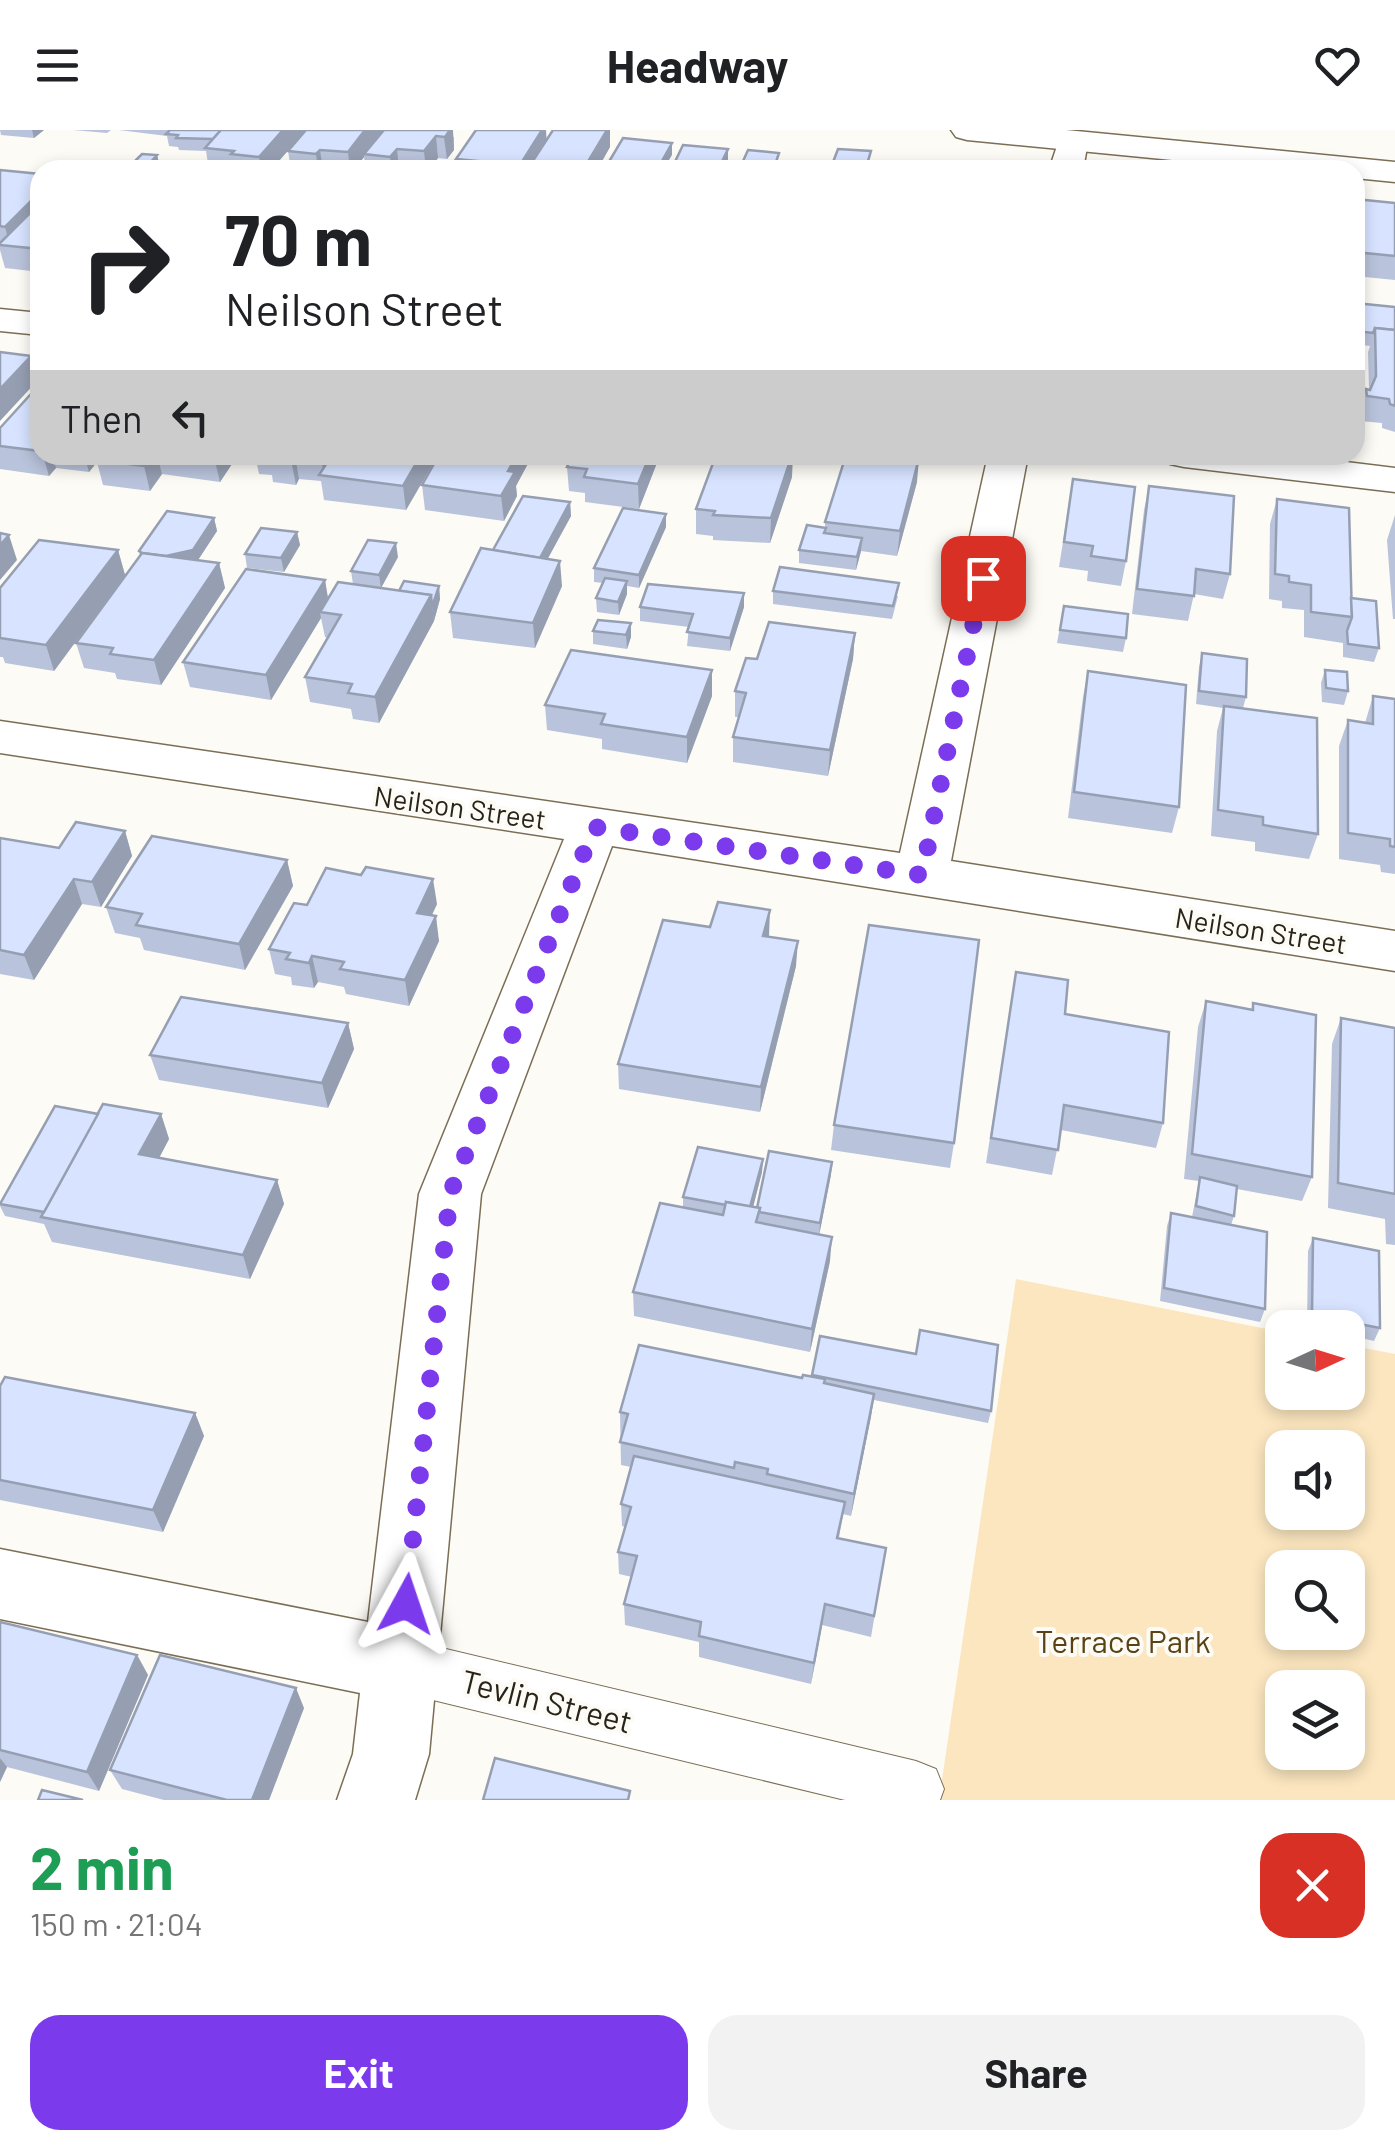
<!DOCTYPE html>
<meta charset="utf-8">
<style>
:root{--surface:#fff;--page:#f2f2f2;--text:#202124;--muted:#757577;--accent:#7c3aed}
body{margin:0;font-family:Barlow,sans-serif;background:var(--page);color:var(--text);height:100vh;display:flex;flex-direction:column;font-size:38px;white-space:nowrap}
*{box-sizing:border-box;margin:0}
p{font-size:32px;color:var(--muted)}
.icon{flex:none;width:55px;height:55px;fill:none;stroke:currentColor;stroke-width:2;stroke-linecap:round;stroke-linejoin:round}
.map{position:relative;height:1670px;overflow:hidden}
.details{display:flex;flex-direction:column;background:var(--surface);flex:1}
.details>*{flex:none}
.banner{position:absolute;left:30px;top:30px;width:1335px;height:305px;border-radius:30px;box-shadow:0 5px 15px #0003;background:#fff;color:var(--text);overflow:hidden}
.needle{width:65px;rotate:86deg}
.fabs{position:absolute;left:1265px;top:1180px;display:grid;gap:20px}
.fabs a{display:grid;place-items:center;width:100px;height:100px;border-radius:20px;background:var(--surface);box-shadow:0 5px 15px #0003;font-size:50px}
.pin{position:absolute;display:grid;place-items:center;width:85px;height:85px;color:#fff;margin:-42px;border-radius:20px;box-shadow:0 5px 15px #0006}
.me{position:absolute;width:110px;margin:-55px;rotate:5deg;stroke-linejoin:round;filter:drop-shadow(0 0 8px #0008)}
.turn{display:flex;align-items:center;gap:35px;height:210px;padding:0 30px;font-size:45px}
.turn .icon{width:130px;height:130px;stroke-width:2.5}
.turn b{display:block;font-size:70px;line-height:85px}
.then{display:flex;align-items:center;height:95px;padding:0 30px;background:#0003;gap:20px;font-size:38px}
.round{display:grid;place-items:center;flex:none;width:105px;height:105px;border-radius:30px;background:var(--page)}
.headline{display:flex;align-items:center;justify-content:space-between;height:170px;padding:0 30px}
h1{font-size:60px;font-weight:700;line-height:75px;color:#1e9e55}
.primary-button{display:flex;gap:20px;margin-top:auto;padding:20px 30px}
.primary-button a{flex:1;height:115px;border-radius:30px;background:var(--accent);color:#fff;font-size:40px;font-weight:700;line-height:115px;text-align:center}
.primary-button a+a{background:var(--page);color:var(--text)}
header{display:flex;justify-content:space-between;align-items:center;height:130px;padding:0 30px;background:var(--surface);font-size:45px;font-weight:700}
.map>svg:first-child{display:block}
.green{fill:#fbe6bf;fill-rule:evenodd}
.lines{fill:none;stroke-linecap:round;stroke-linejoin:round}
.lane-casing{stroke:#7b6e56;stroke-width:2}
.street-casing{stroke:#7b6e56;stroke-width:3}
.secondary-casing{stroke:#7b6e56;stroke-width:3}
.lane{fill:#fff;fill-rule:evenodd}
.street{fill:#fff;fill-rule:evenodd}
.secondary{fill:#fff;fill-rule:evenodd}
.wall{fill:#b9c3db}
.shaded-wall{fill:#969fb2}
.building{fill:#d7e3ff;stroke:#969fb2;stroke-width:2.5}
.route{stroke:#7c3aed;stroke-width:18;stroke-dasharray:0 32.4}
.labels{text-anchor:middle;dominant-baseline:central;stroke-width:8;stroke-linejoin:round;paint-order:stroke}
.street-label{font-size:28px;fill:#29241a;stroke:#fdfbf5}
.near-park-label{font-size:32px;fill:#594315;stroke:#fdfbf5}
.near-street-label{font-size:32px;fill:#29241a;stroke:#fdfbf5}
</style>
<header><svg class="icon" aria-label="menu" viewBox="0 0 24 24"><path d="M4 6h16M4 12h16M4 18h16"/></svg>Headway<svg class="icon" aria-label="heart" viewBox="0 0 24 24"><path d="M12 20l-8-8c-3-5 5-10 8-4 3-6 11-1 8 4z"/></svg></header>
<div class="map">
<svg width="1395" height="1670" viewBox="0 0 1395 1670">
<rect width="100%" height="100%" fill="#fdfbf5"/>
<path class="green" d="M1016 1149 1282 1202V1262H1348V1215L1395 1224V1670H939ZM1282 1318H1348V1382H1282ZM1282 1438H1348V1502H1282ZM1282 1558H1348V1622H1282Z"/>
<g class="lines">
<defs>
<path id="lane" d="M400 1508 916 1631 936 1639 944 1659 940 1670H845L400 1562 381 1554 373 1535 381 1516Z"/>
<g id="street">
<path d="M1072 1 1083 4 1088 11 1083 40H1049L1061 4Z"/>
<path d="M0 179 40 183V205L0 201Z"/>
<path d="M988 325H1028L951 731 1395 801V841L612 716 481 1064 429 1624 415 1670H337L353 1624 360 1563 0 1489V1419L368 1492 419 1064 564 709 0 623V591L900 723Z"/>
<path d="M1164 325H1289L1395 338V362L1184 337 1170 334Z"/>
</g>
<path id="secondary" d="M951 0H1066L1395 32V52L1355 48V40H1274L967 10 956 7Z"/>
</defs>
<use href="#lane" class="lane-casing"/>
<use href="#street" class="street-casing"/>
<use href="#secondary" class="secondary-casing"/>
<use href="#lane" class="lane"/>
<use href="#street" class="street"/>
<use href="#secondary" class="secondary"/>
</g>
<g class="wall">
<path d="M0 0H44L34 8 1 5Z"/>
<path d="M73 0H111L107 3Z"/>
<path d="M119 0H306L271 40H209L206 21 179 20 178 17 169 16 167 6Z"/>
<path d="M306 0 454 7V20L447 29 438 28 429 40H366L364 27 354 40H291L288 21Z"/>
<path d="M476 0H546V10L553 0H610V17L597 40H457L456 29Z"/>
<path d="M157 25 160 37 157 40H135L133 33Z"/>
<path d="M0 40 40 44V142L5 138 0 120Z"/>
<path d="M1355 69 1395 73V150L1355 146Z"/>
<path d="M1355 173 1395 177V302L1382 298V293L1360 291 1359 284 1366 259 1369 260 1368 222 1370 216 1355 214Z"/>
<path d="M40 254V325H238L220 352 162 344 150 361 103 355 97 332 89 342 56 338 49 346 0 339V298Z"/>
<path d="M255 325H438L406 380 324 370 321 351 299 349 296 355 273 352 272 345 259 344Z"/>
<path d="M439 325H532V326L516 356 517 366 504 391 425 380 422 355Z"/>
<path d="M570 325H660L639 379 585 372V363L569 361 567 337 570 330Z"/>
<path d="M792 347 770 413 713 410V406L696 404V379Z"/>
<path d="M1073 349 1126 431 1121 456 1087 451 1088 441 1059 437Z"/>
<path d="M917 352 897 426 861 421 856 440 799 433V420L825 397V392Z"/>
<path d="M1149 356 1230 444 1223 469 1194 464 1188 491 1132 484 1144 380Z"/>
<path d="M1277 369 1351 468 1379 518 1374 532 1343 527V513L1304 507V480L1282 478V471L1269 469 1270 394Z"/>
<path d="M570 372 571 386 547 429 562 456 535 518 453 508 450 482 493 420Z"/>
<path d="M1395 385V489H1393L1387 410Z"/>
<path d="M214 388 217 401 198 430 219 433 225 458 161 555 117 549 115 543 84 538 76 513 140 426 139 421Z"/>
<path d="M666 397 639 458 627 456V464L619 485 597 482 596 468 603 453 594 452V438Z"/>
<path d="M297 402 300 415 284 442 247 438 245 424Z"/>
<path d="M118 420 125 445 54 541 5 533 3 527H0V458Z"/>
<path d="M398 427 381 458 399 461 439 456 440 469 434 491 379 593 353 589 351 579 310 572 305 547 328 508 325 507 321 488 271 570 190 557 183 532 325 450 328 468 353 454 351 441Z"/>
<path d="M773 461 898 466 892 489 773 474Z"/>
<path d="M1064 476 1126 508 1123 522 1057 513Z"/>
<path d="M640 477H744L730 521 687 516 689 497 640 491Z"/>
<path d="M593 501 631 507 627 519 593 514Z"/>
<path d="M855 503 853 529 828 646 733 632V607L739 587H735V561L757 529Z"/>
<path d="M1202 523 1246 567 1243 578 1318 704 1309 729 1255 721V712L1211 706 1217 601 1223 578 1196 574 1199 537Z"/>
<path d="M712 540V566L687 633 602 619V609L547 600 545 575Z"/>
<path d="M1325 540 1348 561 1344 575 1322 572 1321 553Z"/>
<path d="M1088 541 1179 677 1172 703 1068 688 1083 567Z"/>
<path d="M1373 566 1395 569V744L1381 742 1380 735 1339 729V616L1348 590 1365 593Z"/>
<path d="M125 701 132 726 101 777 82 774 34 850 0 844V708L59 718Z"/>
<path d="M287 730 293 756 245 840 144 820 140 808 115 803 106 777Z"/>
<path d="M437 774 432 785 439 811 409 876 346 864 344 857 318 852 314 858 292 855 291 847 275 844 269 819 307 775Z"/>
<path d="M768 807 796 836 760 982 619 959 618 934Z"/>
<path d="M1016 842 1065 884 1163 993 1156 1018 1061 1000 1052 1045 986 1033Z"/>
<path d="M1206 871 1251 880 1253 873 1312 1047 1302 1071 1237 1059 1234 1086 1231 1095 1265 1179 1260 1192 1160 1171 1167 1096 1171 1083 1192 1087 1199 1051 1184 1049 1198 897Z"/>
<path d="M1341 888 1395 898V1115L1386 1114 1385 1089 1328 1078 1332 914Z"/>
<path d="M348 893 354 919 328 978 159 950 150 925Z"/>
<path d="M98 984H161L169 1009 159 1028 277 1050 284 1074 250 1149 52 1112 44 1094 5 1086 0 1076V1072Z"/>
<path d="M834 995 954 1013 950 1038 831 1020Z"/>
<path d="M763 1029 762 1042 753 1077 757 1078 832 1032 819 1105 830 1131 810 1222 634 1186 633 1162 683 1078V1067Z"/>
<path d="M1313 1108 1380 1198 1374 1211 1348 1205V1198L1307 1197 1308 1121Z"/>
<path d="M820 1206 991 1281 988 1293 874 1270 851 1386 843 1384 839 1408 886 1418 871 1507 822 1495 811 1554 699 1527V1512L625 1495 624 1474 632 1447 619 1444 618 1422 625 1397 622 1396 621 1374 631 1337 621 1335 620 1282 812 1247Z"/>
<path d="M0 1256 195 1283 204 1306 163 1402 0 1370Z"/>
<path d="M0 1492 137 1525 148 1545 99 1661 7 1637 0 1652Z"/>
<path d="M304 1578 269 1670H164L122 1659 110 1640Z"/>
</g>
<g class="shaded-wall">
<path d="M32 0H44L34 8Z"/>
<path d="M283 0H306L271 40H262L259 27Z"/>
<path d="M365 0H385L364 24V27L354 40H350L348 22Z"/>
<path d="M443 0H453L454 20 447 29Z"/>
<path d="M542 0H546L547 17 533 40H521L520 35Z"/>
<path d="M607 0H610V17L597 40H583Z"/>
<path d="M436 6 438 28 429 40H426L424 21Z"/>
<path d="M672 13V25L663 40H657Z"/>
<path d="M397 19 399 40H392L390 27Z"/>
<path d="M728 19V31L724 40H718Z"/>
<path d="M320 20 323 40H318L316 24Z"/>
<path d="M157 25 160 37 157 40H150L149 34Z"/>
<path d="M40 62V90L10 116 5 97Z"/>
<path d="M31 226 38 250 0 291V259Z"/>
<path d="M43 325H52L56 338 49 346Z"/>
<path d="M84 325H104L97 330V332L89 342Z"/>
<path d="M152 325H157L162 344 150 361 144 336Z"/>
<path d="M216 325H238L220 352 214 327Z"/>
<path d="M295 325 299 349 296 355 291 330Z"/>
<path d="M322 325H342L324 346 321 327Z"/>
<path d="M421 325H438L406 380 403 356Z"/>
<path d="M517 325 532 326 516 356 517 366 504 391 501 366 508 341Z"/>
<path d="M650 325H660L639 379 638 354Z"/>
<path d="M793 325 792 347 770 413 771 388Z"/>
<path d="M919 328 917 352 897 426 900 401Z"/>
<path d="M570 372 571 386 539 445 538 431Z"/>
<path d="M666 384V397L639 458V445Z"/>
<path d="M214 388 217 401 196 433 150 430Z"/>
<path d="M297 402 300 415 284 442 281 428Z"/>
<path d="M9 405 17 430 0 450V415Z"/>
<path d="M862 408 861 421 856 440 857 427Z"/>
<path d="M396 413 398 427 381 458 379 445Z"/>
<path d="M118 420 125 445 54 541 46 515Z"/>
<path d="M560 431 562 456 535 518 533 493Z"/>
<path d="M219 433 225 458 161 555 154 530Z"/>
<path d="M325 450 329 475 320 482 321 488 271 570 266 545Z"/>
<path d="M627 451V464L619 485 618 472Z"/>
<path d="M439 456 440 469 434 491 432 477Z"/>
<path d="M744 463V477L730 521V508Z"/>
<path d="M431 465 434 491 379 593 375 567Z"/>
<path d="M631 493V507L627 519 626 505Z"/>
<path d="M855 503 853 529 828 646 830 620Z"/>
<path d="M712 540V566L687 633V607Z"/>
<path d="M125 701 132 726 101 777 92 752Z"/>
<path d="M287 730 293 756 245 840 239 814Z"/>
<path d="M74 749 82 774 34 850 24 825Z"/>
<path d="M433 749 437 774 421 808 417 783Z"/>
<path d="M770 780 769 806 762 831 763 806Z"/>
<path d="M436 786 439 811 409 876 405 850Z"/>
<path d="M798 811 796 836 760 982 761 957Z"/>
<path d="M312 826 318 852 314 858 309 833Z"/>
<path d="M348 893 354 919 328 978 322 953Z"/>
<path d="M161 984 169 1009 148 1049 139 1024Z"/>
<path d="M763 1029 762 1042 749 1093 750 1080Z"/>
<path d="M832 1032 831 1045 819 1106 820 1093Z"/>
<path d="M277 1050 284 1074 250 1149 243 1125Z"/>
<path d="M832 1107 830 1131 810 1222 812 1199Z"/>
<path d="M874 1264 871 1287 851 1386 854 1364Z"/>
<path d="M195 1283 204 1306 163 1402 153 1380Z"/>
<path d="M825 1474 822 1495 811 1554 814 1533Z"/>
<path d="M137 1525 148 1545 99 1661 87 1642Z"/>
<path d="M296 1558 304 1578 269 1670H252Z"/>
<path d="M0 1628 7 1637 0 1652Z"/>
</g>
<g class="building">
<path d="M170 0H221L213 9 176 8 178 5 166 4Z"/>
<path d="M221 0H283L259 27 231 24 234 21 205 18Z"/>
<path d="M306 0H365L348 22 320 20 316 24 288 21Z"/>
<path d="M384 0H450L445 7 436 6 424 21 397 19 390 27 364 24Z"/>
<path d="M476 0H542L520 35 456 29Z"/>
<path d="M553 0H607L583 40H527Z"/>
<path d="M623 8 672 13 657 40H604Z"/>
<path d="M683 15 728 19 718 40H671Z"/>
<path d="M838 19 871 21 868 31 905 35 904 40H830Z"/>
<path d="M748 20 779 23 776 32 813 36 811 40H739Z"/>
<path d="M142 24 157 25 149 34 133 33Z"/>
<path d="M941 32 994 38V40H938Z"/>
<path d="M0 40 40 44V62L5 97 0 96Z"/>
<path d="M1355 69 1395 73V126L1355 122Z"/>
<path d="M40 73V119L0 115V113Z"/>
<path d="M1355 173 1395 177V200L1375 198 1373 203 1355 201Z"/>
<path d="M1375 198 1395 200V276L1390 274 1389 269 1367 266 1366 259 1370 260 1376 246Z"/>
<path d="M0 222 31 226 0 259Z"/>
<path d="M40 254V321L0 316V298Z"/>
<path d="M101 325H152L144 336 97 330Z"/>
<path d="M270 325H295L291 330 268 327Z"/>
<path d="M332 325H421L403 356 319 345Z"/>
<path d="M439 325H517L508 341 515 342 501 366 422 355Z"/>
<path d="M572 325H650L638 354 584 347 587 339 567 337Z"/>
<path d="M716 325H792L771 388 713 385 715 381 696 379Z"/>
<path d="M846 325 877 328 878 325 919 328 900 401 825 392Z"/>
<path d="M1073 349 1135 357 1126 431 1091 426 1093 416 1064 412Z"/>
<path d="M1149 356 1234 366 1230 444 1196 439 1194 466 1137 459Z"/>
<path d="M523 366 570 372 540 428 493 420Z"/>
<path d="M1277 369 1349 378 1352 487 1311 482V455L1289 452V446L1275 444Z"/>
<path d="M623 378 666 384 639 445 594 438Z"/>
<path d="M167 381 214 388 193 420 166 426 142 423 139 421Z"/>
<path d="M807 395 826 398 824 403 862 408 857 427 799 420Z"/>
<path d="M261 398 297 402 281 428 245 424Z"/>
<path d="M0 403 9 405 0 415Z"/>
<path d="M39 410 118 420 46 515 0 508V458Z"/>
<path d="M368 410 396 413 379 445 351 441Z"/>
<path d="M481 418 560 431 533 493 450 482Z"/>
<path d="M142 423 219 433 154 530 110 524 113 518 76 513Z"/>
<path d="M780 437 899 453 893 476 773 461Z"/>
<path d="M246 439 325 450 266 545 183 532Z"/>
<path d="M605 448 627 451 618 472 596 468Z"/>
<path d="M404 451 439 456 432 477 431 465 399 461Z"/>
<path d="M338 452 431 465 375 567 348 563 352 554 305 547 341 485 320 482Z"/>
<path d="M648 454 744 463 730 508 687 502 693 484 640 477Z"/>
<path d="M1351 468 1376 471 1379 518 1348 514 1347 501 1352 487Z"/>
<path d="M1064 476 1128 484 1126 508 1060 500Z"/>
<path d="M598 490 631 493 626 505 593 501Z"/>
<path d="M769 492 855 503 830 620 733 607 746 563 735 561 746 528 757 529Z"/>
<path d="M571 520 712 540 687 607 601 594 605 584 545 575Z"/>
<path d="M1202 523 1247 529 1246 567 1199 561Z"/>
<path d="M1325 540 1347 542 1348 561 1326 558Z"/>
<path d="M1088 541 1186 555 1179 677 1074 662Z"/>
<path d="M1373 566 1395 569V717L1390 716V709L1348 703V590L1373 594Z"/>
<path d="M1224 576 1317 588 1318 704 1263 695V687L1218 680Z"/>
<path d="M76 692 125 701 92 752 74 749 24 825 0 820V708L59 718Z"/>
<path d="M152 706 287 730 239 814 136 795 142 784 106 777Z"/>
<path d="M366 737 433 749 417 783 436 786 405 850 340 839 344 832 312 826 309 833 286 829 290 823 269 819 294 773 307 775 326 738 361 745Z"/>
<path d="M718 772 770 780 763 806 798 811 761 957 618 934 663 790 710 797Z"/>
<path d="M869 795 979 810 954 1013 834 995Z"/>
<path d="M1016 842 1068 850 1065 884 1169 902 1163 993 1064 975 1058 1020 991 1008Z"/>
<path d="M181 867 348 893 322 953 150 925Z"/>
<path d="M1206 871 1253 880V873L1316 885 1312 1047 1192 1024Z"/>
<path d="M1341 888 1395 898V1064L1338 1053Z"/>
<path d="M103 974 161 984 139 1024 277 1050 243 1125 41 1087Z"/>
<path d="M55 976 98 984 44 1082 0 1074Z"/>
<path d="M698 1017 763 1029 750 1077 726 1072V1075L683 1067Z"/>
<path d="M769 1021 832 1032 820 1093 759 1082 760 1078H757Z"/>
<path d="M1200 1047 1237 1056 1234 1086 1196 1076Z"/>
<path d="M726 1072 760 1078 756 1092 832 1107 812 1199 633 1162 660 1073 723 1085Z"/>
<path d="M1171 1083 1267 1102 1265 1179 1164 1158Z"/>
<path d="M1313 1108 1379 1121 1380 1198 1312 1185Z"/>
<path d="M920 1200 998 1215 991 1281 812 1245 820 1206 916 1224Z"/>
<path d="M639 1215 802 1248 803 1245 825 1249 824 1253 874 1264 854 1364 767 1344 768 1339 735 1332 734 1338 620 1312 628 1284 620 1282Z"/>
<path d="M5 1247 195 1283 153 1380 0 1350V1256Z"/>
<path d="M634 1326 845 1372 837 1408 886 1418 874 1486 825 1474 814 1533 699 1506 701 1492 624 1474 637 1426 618 1422 631 1377 621 1374Z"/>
<path d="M0 1492 137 1525 87 1642 0 1620Z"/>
<path d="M160 1525 296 1558 252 1670H227L110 1640Z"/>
<path d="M495 1628 630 1661 628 1670H483Z"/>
<path d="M42 1660 83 1670H38Z"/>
</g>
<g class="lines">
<path class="route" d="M406 1474 450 1064 594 697 922 745 983 448"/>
</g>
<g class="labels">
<g class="street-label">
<text transform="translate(460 677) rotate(8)">Neilson Street</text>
<text transform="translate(1261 800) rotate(9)">Neilson Street</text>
</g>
<g class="near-park-label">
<text x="1123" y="1510">Terrace Park</text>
</g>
<g class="near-street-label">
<text transform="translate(547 1570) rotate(14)">Tevlin Street</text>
</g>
</g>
</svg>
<div class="fabs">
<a><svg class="needle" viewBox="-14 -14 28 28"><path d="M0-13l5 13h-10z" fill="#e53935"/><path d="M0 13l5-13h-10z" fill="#757577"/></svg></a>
<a><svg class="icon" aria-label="sound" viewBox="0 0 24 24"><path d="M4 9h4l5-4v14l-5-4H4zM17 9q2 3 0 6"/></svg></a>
<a><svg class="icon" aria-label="search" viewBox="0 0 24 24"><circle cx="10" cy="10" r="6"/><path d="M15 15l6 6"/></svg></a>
<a><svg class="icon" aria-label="layers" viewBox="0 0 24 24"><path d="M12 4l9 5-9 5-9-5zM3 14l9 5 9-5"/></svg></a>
</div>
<div class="pin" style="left:983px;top:448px;background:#d93025"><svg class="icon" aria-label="arrive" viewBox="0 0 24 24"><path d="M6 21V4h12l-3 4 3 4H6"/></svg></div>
<svg class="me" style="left:406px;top:1474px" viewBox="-20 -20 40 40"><path d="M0-17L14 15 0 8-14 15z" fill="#7c3aed" stroke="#fff" stroke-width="4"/></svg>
<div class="banner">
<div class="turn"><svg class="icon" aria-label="right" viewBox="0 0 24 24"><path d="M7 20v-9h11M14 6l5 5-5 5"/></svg><div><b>70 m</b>Neilson Street</div></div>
<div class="then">Then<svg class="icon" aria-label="left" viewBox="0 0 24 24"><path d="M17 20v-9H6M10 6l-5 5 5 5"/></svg></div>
</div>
</div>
<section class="details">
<div class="headline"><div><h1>2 min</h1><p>150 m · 21:04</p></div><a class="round" style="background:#d93025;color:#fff"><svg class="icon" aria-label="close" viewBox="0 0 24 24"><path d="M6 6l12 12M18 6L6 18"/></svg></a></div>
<div class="primary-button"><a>Exit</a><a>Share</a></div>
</section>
